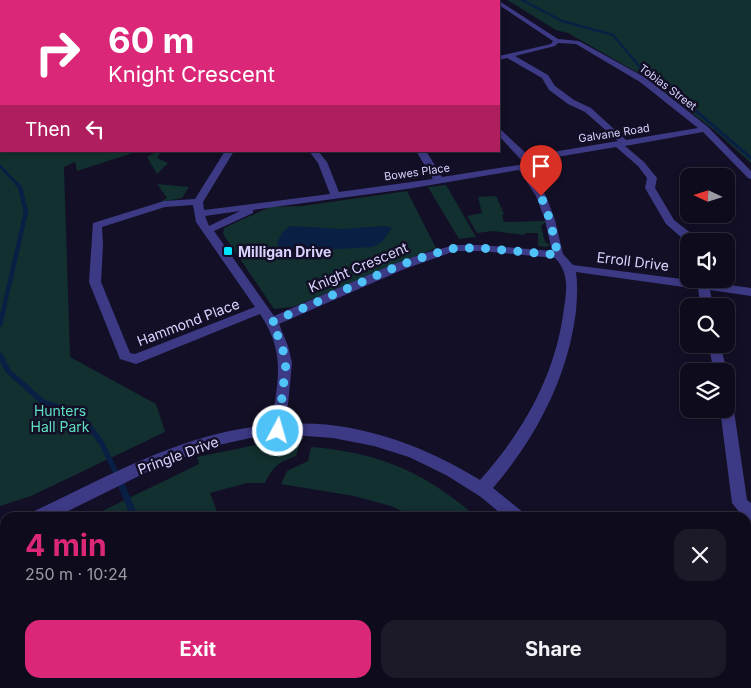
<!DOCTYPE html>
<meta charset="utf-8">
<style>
:root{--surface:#0e0b1c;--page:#1c1929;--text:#f1f3f6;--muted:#9b9ba3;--line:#2e2b3b;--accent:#db2777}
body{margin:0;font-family:Inter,sans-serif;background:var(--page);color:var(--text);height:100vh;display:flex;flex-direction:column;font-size:19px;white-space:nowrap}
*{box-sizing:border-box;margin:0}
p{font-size:16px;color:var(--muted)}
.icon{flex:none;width:28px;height:28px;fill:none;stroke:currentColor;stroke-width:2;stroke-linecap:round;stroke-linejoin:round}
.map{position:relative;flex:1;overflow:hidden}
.panel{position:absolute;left:0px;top:512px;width:751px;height:176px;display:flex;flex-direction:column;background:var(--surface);border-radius:15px 15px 0 0;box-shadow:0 2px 8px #0003,0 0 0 1px var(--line)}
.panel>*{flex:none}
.top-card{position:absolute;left:0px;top:0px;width:500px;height:152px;box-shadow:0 2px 8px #0003,0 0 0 1px var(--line);background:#db2777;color:#fff;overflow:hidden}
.needle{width:32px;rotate:274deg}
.controls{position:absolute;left:680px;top:168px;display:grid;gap:10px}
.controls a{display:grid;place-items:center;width:55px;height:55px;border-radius:10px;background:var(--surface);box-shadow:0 2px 8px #0003,0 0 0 1px var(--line);font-size:25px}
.pin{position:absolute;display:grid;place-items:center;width:42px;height:42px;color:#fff;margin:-51px -21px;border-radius:50% 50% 50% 0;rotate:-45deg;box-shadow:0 0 5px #0007}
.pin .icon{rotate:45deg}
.me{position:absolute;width:55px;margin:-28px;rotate:6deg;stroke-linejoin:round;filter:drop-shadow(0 0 4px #0008)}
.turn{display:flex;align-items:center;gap:18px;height:105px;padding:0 25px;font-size:22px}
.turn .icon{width:65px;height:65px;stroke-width:2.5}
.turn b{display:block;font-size:35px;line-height:42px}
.then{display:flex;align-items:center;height:48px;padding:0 25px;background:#0003;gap:10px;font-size:19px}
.round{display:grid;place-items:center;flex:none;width:52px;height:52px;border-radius:15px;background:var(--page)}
.overview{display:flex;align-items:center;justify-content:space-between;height:85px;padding:0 25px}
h1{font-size:30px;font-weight:700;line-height:38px;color:var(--accent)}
.button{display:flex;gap:10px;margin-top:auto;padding:10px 25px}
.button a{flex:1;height:58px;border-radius:15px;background:var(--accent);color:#fff;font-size:20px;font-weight:700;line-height:58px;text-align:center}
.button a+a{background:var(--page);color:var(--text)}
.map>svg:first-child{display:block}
.green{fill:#12302f}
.water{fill:#0a1f44}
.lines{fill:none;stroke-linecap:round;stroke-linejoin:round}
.stream-far4{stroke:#0a1f44;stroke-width:2.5}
.stream-far3{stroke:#0a1f44;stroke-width:3}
.stream-far2{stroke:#0a1f44;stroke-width:4.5}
.stream-far1{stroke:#0a1f44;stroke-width:5.5}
.stream{stroke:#0a1f44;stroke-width:7}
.street{fill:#3d3a85;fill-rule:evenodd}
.route{stroke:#4fc3f7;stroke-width:9;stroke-dasharray:0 16.2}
.poi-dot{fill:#00e5ff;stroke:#130f26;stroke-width:2}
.labels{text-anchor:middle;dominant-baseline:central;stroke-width:5;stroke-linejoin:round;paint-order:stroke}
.far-street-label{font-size:11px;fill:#d9d4ff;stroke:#130f26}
.poi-label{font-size:14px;font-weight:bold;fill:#d9d4ff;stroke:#130f26;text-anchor:start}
.street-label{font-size:14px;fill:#d9d4ff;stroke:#130f26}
.park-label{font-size:14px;fill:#5fe0c0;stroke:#130f26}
</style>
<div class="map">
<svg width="751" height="688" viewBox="0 0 751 688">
<rect width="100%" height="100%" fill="#130f26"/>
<g class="green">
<path d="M0 0 121 1H1V151H139L77 171 75 162 64 167 70 357 156 404 165 432 31 496 0 506Z"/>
<path d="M507 0H751V163L714 130 645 77 568 33 556 30Z"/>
<path d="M158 151H162L157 158 168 163 157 174 147 157Z"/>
<path d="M157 184 189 187 182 198 160 202 167 198Z"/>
<path d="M446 185 476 237 459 239 428 187Z"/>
<path d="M407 191 436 248 293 307 274 309 223 234 224 228 228 226 270 207 302 206Z"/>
<path d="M496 196 504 214 502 215 504 222 545 221V223L541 226 545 242 550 245 547 247 538 246V233H525V235L493 231 477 233 467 216 482 213 478 197Z"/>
<path d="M261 444 299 445 296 456C278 463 274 465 265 483H247L210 493 219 517H90L199 464 197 457Z"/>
<path d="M311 447C377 452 426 472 476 517H414L391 506 354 496 281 484 287 471 308 461Z"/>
<path d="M5 559V684H222V688H0V562Z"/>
<path d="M580 684H632L636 688H584Z"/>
</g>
<path class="water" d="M291 226 342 229 385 226 392 228 382 242 373 247 282 252 277 245C280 235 282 231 291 226Z"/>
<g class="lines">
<path class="stream-far4" d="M522 0 562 21 613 35 645 73 659 82"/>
<g class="stream-far3">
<path d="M657 81 676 94 751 158"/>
<path d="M0 166 19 186"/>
</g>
<path class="stream-far2" d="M2 316 26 212 20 187 17 184"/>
<g class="stream-far1">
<path d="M0 324 2 315"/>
<path d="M0 355 8 371 43 402 74 412 84 420 101 442 120 481"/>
</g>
<g class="stream">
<path d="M119 479 135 518"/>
<path d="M140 684V688"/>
</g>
<g class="street">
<path d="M126 0H132L133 1H127Z"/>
<path d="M198 0H204L205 1H199Z"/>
<path d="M344 0H350L351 1H345Z"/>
<path d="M412 0H419L420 1H413Z"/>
<path d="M499 1 558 39 579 41 646 78 708 127 751 171V179L748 178 703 132 625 146 644 162 657 178 655 188 674 220 692 234 695 241H689V244L666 224 645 188 647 178 638 166 616 147 533 161 534 166 528 169 546 196 555 220 563 254 573 265 697 281V279H707L708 282 751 288V296L710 290 713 306H701L698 289 576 272C578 285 577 298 576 311 568 377 536 438 493 488L524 513 526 518H506L481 497 446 475 409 457 374 446 333 438 292 435 250 438 210 447 149 471 54 518H28L30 513C108 477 185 431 272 425 277 381 287 354 260 314L141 362 136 364 120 359 89 282 93 223 164 201 195 199 225 151H234L203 202 204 210 330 194 318 163 309 151H318L327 162 339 192 433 179 416 151H425L428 154 442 177 525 164 499 136V128L529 156 618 141 585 112 568 104 549 90 542 78 507 58 499 60V56L551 44 553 41 499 5ZM558 43 576 44 640 82 698 128 626 140 591 108 574 100 555 86 548 75 515 56 555 46ZM519 170 536 196 545 220 552 251 481 245H455L425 253 394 264 274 316 214 231 253 213V210L407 189ZM193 205 196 222 255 307 135 354 130 353 101 282 103 245 102 227 165 207ZM240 211 209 226 205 216ZM455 251H481L555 258C569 272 567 289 564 308 556 374 524 431 480 480 424 445 353 419 286 424L292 363 288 346 279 324 402 270Z"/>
<path d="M708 344H720L727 371H714Z"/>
<path d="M726 399 731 400 733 404 747 500 751 503V521L744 518 732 503 720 409H726Z"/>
<path d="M5 523V540L0 542V525Z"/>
<path d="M409 684H429L431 688H410Z"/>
<path d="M671 684H693L695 688H672Z"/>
</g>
</g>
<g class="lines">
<path class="route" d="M278 431 286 363 282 346 272 322 398 266 429 255 455 248H481L558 255 550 220 541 196"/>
</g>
<rect class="poi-dot" x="223" y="246" width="10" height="10" rx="2.5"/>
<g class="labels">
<g class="far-street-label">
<text transform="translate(668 87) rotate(37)">Tobias Street</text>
<text transform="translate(614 133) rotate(-9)">Galvane Road</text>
<text transform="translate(417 172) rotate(-8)">Bowes Place</text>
</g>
<g class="poi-label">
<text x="238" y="251">Milligan Drive</text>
</g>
<g class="street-label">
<text transform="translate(633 261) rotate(7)">Erroll Drive</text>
<text transform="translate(358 267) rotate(-23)">Knight Crescent</text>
<text transform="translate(188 322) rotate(-21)">Hammond Place</text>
<text transform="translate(178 455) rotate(-20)">Pringle Drive</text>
</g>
<g class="park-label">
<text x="60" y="410">Hunters<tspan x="60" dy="16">Hall Park</tspan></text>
</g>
</g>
</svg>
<div class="controls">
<a><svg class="needle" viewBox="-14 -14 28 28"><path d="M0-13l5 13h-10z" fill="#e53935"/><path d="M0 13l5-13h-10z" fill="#9b9ba3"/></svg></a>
<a><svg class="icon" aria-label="sound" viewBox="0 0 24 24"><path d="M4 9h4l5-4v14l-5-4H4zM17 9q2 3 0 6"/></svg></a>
<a><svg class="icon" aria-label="search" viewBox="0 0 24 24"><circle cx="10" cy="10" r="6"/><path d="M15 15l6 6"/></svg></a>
<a><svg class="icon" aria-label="layers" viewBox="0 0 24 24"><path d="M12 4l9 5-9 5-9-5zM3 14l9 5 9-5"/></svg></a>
</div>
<div class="pin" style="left:541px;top:196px;background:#d93025"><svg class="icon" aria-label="arrive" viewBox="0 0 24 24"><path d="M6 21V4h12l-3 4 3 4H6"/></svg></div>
<svg class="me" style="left:278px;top:431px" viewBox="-20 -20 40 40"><circle r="17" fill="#4fc3f7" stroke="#fff" stroke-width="3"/><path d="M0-11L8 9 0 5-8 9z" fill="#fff"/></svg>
<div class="top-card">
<div class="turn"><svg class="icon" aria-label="right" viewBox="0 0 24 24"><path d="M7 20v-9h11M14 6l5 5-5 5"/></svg><div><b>60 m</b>Knight Crescent</div></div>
<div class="then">Then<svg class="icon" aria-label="left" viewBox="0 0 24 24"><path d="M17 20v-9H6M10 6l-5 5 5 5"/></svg></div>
</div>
<section class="panel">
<div class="overview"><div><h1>4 min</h1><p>250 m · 10:24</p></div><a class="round"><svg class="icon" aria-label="close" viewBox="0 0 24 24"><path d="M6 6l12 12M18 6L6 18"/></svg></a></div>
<div class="button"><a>Exit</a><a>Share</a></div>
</section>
</div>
